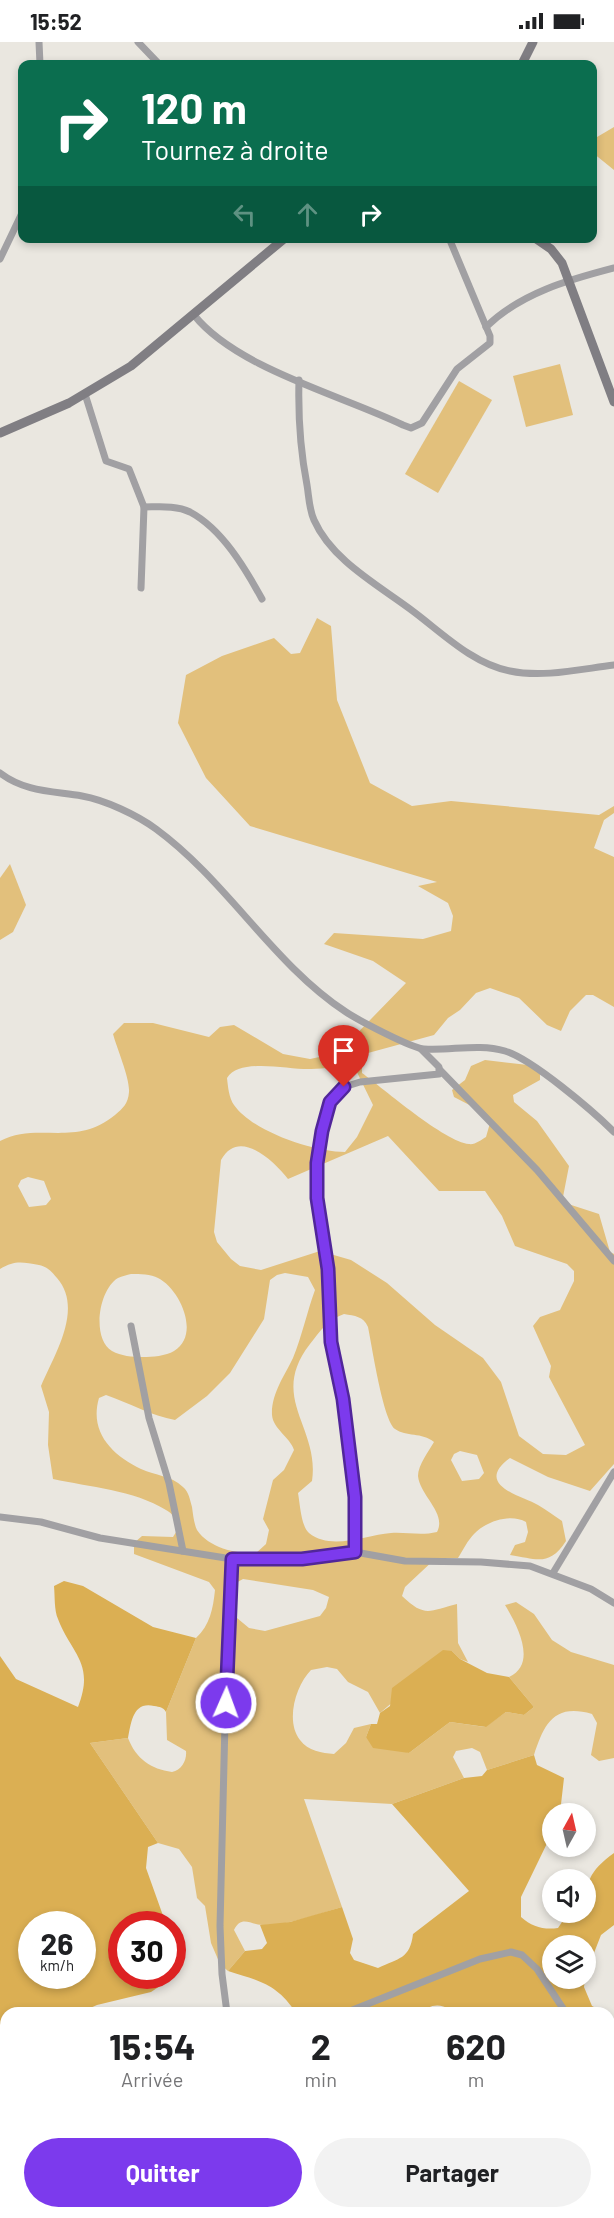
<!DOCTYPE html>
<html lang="fr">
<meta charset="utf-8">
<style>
:root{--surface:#fff;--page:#f2f2f2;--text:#202124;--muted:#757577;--accent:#7c3aed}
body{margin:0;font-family:Barlow,sans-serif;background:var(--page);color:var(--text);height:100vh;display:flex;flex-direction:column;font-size:22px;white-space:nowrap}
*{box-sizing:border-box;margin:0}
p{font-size:20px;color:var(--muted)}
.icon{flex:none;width:33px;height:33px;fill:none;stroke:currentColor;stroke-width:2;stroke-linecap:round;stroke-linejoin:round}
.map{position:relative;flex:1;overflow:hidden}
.sheet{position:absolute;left:0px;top:1965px;width:615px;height:212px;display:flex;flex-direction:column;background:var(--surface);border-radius:18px 18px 0 0;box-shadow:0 3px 9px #0003}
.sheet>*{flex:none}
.top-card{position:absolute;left:18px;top:18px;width:579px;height:183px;border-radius:12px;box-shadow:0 3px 9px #0003;background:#0b6e4f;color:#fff;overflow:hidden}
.needle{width:39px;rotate:8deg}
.tools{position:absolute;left:542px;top:1761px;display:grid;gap:12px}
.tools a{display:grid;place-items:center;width:54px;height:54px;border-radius:50%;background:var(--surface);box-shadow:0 3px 9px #0003;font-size:30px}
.speed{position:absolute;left:18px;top:1869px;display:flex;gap:12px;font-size:30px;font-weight:700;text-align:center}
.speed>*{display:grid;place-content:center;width:78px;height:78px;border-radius:50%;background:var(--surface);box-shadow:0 3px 9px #0003;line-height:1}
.speed small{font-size:15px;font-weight:400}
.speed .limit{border:9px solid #d22;background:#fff;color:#111}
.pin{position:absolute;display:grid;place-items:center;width:51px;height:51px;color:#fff;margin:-62px -26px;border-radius:50% 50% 50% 0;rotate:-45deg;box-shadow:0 0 6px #0007}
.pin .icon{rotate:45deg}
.me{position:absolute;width:66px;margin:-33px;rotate:2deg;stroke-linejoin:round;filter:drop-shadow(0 0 4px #0008)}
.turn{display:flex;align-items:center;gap:21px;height:126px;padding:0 24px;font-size:27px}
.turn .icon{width:78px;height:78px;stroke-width:2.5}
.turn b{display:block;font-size:42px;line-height:51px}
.lanes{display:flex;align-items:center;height:57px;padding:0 24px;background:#0003;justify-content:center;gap:30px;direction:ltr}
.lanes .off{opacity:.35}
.eta{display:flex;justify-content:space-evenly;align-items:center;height:102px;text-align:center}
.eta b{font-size:36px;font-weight:700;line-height:42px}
.primary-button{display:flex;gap:12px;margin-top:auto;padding:12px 24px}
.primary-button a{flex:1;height:69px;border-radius:36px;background:var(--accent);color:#fff;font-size:24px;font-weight:700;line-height:69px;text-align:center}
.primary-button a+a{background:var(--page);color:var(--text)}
.status{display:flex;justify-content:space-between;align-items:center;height:42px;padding:0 30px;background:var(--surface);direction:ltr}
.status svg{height:16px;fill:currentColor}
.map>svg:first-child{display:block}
.green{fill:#e2c07c;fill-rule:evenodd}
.forest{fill:#dbaf53;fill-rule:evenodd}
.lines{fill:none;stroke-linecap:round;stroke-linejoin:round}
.street{stroke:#a1a0a3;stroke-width:7}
.secondary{stroke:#807e83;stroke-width:9}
.route-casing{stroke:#51269a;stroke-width:15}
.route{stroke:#7c3aed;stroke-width:10}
</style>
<div class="status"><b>15:52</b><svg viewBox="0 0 49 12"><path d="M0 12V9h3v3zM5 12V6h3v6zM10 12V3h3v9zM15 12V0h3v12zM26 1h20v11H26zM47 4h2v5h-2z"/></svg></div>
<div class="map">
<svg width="614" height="2176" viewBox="0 0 614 2176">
<rect width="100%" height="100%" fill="#eae7e0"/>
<g class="green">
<path d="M614 85V128L593 111 592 98Z"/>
<path d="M560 322 573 373 526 385 513 334Z"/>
<path d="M459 339 492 358 438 451 405 432Z"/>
<path d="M317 576 331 584 337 658 370 741 412 764 451 759 599 773 614 764V771L604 778 594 806 614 815V965L593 953H586L570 969 561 989 547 983 519 956 490 946 476 951 460 968 448 976 434 993 368 1011 362 1024V1031C384 1047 445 1100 469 1102 475 1103 481 1098 486 1095L490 1081 481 1069 454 1055 452 1048 465 1038 471 1024 485 1018 528 1023 540 1031V1038L513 1053 514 1060 537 1079 569 1124 562 1160 599 1172 610 1210 614 1212V1422L590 1449 548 1435 510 1416C473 1443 522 1454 538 1463 547 1468 554 1474 562 1479L566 1499C549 1525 537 1517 510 1513L515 1503 525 1500 528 1490 526 1480C511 1471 486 1479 474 1492 468 1498 463 1508 458 1516H436L405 1545 402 1554C425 1576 429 1569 457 1562L458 1601 468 1620 460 1617 452 1609 380 1671 368 1650 348 1640 337 1627 327 1625 311 1628C296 1643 285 1679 300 1698 308 1709 322 1711 334 1712L346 1701 354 1686 371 1682 366 1695 409 1711 450 1680 485 1685 506 1670 524 1673 534 1665 509 1635C538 1622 517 1583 505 1563L516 1560 534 1572 552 1598 571 1610 614 1623V1716L599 1719 591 1713 597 1681 592 1672C553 1661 544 1683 534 1713L487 1728 480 1710 472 1706 456 1709 453 1715 464 1736 392 1762 304 1757 342 1865C317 1872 288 1884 262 1883 250 1882 241 1873 234 1888L245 1909 228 1929 220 1922 211 1901 205 1864 197 1856 192 1825 179 1807 158 1801 90 1701 128 1696C136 1717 151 1727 172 1730 182 1728 187 1718 186 1709L167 1698 166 1670 196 1596C210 1583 213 1567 215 1548L209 1540 134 1512V1501L142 1494 173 1495 178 1487C176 1479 174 1472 166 1468 134 1448 89 1445 53 1437L48 1403 49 1370 41 1344C54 1313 84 1267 57 1236 51 1229 48 1225 39 1223 22 1220 15 1218 0 1227V1099C37 1079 75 1106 115 1073 123 1066 128 1062 129 1050 130 1036 117 1007 113 992L124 981H153L209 995 220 985 234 983 283 1012 310 1017 338 1011 406 941 373 919 324 902 334 891 423 897 451 889 453 874 448 861 418 844 437 840 250 784 206 736 178 681 186 633 222 614 274 596 291 612 300 611ZM353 1022 373 1063 357 1095 345 1110C314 1110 253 1090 234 1063 229 1056 228 1045 227 1036 240 1015 289 1028 311 1027 325 1027 339 1024 353 1022ZM388 1094 439 1149H485L502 1174 515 1204 567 1222 574 1229V1239L560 1268 540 1275 533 1284 551 1324 549 1335 585 1403 566 1413 543 1412 519 1394 501 1340 483 1316 435 1283 387 1241 351 1218 320 1209 261 1228 240 1224 231 1217 217 1200 214 1190 221 1118C239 1085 274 1119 288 1137ZM28 1135 44 1139 51 1157 46 1163 29 1165 18 1144 21 1138ZM285 1231 308 1235 315 1248C307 1270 302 1294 293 1316 285 1333 271 1352 272 1373 273 1387 290 1395 294 1408L284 1428 273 1438 263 1477 269 1488 266 1502 255 1512C235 1511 209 1506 197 1488 194 1482 193 1472 192 1465 190 1458 189 1450 183 1445 170 1433 156 1434 141 1427 112 1413 89 1390 99 1356L106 1353C129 1361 152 1374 175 1378L207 1354 230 1331 264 1277 270 1238 277 1233ZM131 1232C140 1232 151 1232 158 1236 180 1247 201 1293 174 1309 166 1314 152 1315 143 1315 132 1315 121 1314 112 1309 91 1296 99 1247 118 1236 122 1234 127 1233 131 1232ZM344 1272C355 1274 363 1274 368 1285 372 1304 383 1378 395 1387 406 1395 422 1390 434 1400 429 1409 418 1423 418 1434 420 1454 447 1471 437 1490 421 1494 407 1490 391 1491 366 1493 331 1509 309 1491 301 1484 300 1462 298 1451L312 1439C320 1385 268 1356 310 1302 321 1288 327 1278 344 1272ZM460 1409 477 1413 484 1431 479 1437 462 1439 451 1418 454 1412ZM243 1537 313 1548 329 1555 326 1566 320 1574 265 1589 249 1586 237 1576 231 1557 234 1542Z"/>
<path d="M10 822 26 863 13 890 0 898V836Z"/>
</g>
<g class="forest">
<path d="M64 1539 83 1544 153 1585 196 1596 166 1670C163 1665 160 1665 154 1664 133 1659 131 1681 128 1696L90 1701 158 1801 148 1805 146 1826 166 1882H122V1934H170L169 1938 151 1950 97 1963 79 1971H6V2160L0 2158V1614L16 1637 78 1665C95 1621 72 1613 58 1577 54 1568 55 1554 54 1544ZM82 1882V1934H32V1882Z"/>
<path d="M443 1608 452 1609 460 1617 487 1631 509 1635 534 1665 524 1673 506 1670 486 1685 450 1680 409 1711 373 1706 366 1695 371 1682H377L380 1671 390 1664 392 1646Z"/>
<path d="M534 1713 537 1723 564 1736 560 1771 552 1772V1791L521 1855V1875C532 1885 544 1888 558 1886L568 1871 585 1870C585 1841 589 1829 614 1811V1883L601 1893 585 1934V1904H552V1936L585 1937 584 1945 592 1964 606 1971H452L450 1967C441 1963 436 1962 427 1966L424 1971H296C277 1942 260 1939 228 1929L245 1909 262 1907 267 1901 260 1883 290 1880 342 1865 353 1897 350 1911 354 1918 378 1926C399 1916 410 1917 413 1892L469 1849 392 1762 464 1736 482 1734 487 1728Z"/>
<path d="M609 2137 614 2143V2176H425L423 2171 609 2170Z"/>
<path d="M306 2171H414C377 2176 343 2176 306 2171Z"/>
</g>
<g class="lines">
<g class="street">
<path d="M39 0 40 22"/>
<path d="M138 0 159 22"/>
<path d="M0 217 22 171"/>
<path d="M194 273C236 326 341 353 403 383L411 386 422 381 457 327 490 301V294L449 196"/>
<path d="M486 285C521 251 568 238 614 226"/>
<path d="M299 338C298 374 300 407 307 443 309 455 309 467 314 478 332 519 380 544 414 570 442 591 473 622 510 629 543 636 581 627 614 623"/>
<path d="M85 352 106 419 129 427 144 465 141 546"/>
<path d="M144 465C158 465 176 463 190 470 222 487 245 526 262 557"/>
<path d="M0 731C25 750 52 749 82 754 105 758 137 773 156 787 227 839 273 922 346 970 358 978 411 1006 424 1007 451 1009 478 1001 505 1009 532 1017 593 1069 614 1090"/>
<path d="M440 1028 537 1128 614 1219"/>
<path d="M131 1284 149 1376 169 1441 183 1509"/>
<path d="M0 1475 41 1480 100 1496 232 1517H302L355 1510 405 1519 481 1520 530 1524 591 1547 614 1561"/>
<path d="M355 1510V1455L343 1357 331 1300 328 1227 317 1156V1121L322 1089 330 1060 344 1045 360 1040 439 1032V1025L421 1007"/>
<path d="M553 1531 614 1430"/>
<path d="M227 1971 222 1932 220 1884 226 1639 232 1517"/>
<path d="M345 1971 480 1917 511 1910 522 1913 537 1927 566 1971"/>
<path d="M609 2036 614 2038"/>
<path d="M285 2170 289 2176"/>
</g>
<g class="secondary">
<path d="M522 22 533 0"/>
<path d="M535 196 551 207 562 221 614 360"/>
<path d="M0 391 69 361 131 324 285 196"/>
</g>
</g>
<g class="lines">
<defs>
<path id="route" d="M226 1661 232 1517H302L355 1510V1455L343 1357 331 1300 328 1227 317 1156V1121L322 1089 330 1060 344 1045"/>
</defs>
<use href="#route" class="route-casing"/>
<use href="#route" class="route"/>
</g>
</svg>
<div class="tools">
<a><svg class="needle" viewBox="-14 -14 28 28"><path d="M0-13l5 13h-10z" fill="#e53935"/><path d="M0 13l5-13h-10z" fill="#757577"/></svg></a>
<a><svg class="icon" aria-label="sound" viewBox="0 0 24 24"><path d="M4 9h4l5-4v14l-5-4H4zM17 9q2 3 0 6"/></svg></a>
<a><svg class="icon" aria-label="layers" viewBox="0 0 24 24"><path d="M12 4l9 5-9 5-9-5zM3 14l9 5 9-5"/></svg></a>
</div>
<div class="speed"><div>26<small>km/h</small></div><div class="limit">30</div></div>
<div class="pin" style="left:344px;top:1045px;background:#d93025"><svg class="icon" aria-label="arrive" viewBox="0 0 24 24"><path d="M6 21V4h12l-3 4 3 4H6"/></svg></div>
<svg class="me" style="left:226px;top:1661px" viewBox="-20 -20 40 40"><circle r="17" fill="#7c3aed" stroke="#fff" stroke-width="3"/><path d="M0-11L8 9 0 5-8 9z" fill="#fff"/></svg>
<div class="top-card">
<div class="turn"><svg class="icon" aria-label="right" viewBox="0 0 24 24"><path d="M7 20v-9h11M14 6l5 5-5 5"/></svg><div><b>120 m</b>Tournez à droite</div></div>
<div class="lanes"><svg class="icon off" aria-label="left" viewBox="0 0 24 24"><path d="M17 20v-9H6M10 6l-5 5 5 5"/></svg><svg class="icon off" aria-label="ahead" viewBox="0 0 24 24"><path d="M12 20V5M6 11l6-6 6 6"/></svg><svg class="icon" aria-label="right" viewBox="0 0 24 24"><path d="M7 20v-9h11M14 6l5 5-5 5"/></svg></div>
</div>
<section class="sheet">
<div class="eta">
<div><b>15:54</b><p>Arrivée</p></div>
<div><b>2</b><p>min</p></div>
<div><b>620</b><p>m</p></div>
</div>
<div class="primary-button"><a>Quitter</a><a>Partager</a></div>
</section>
</div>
